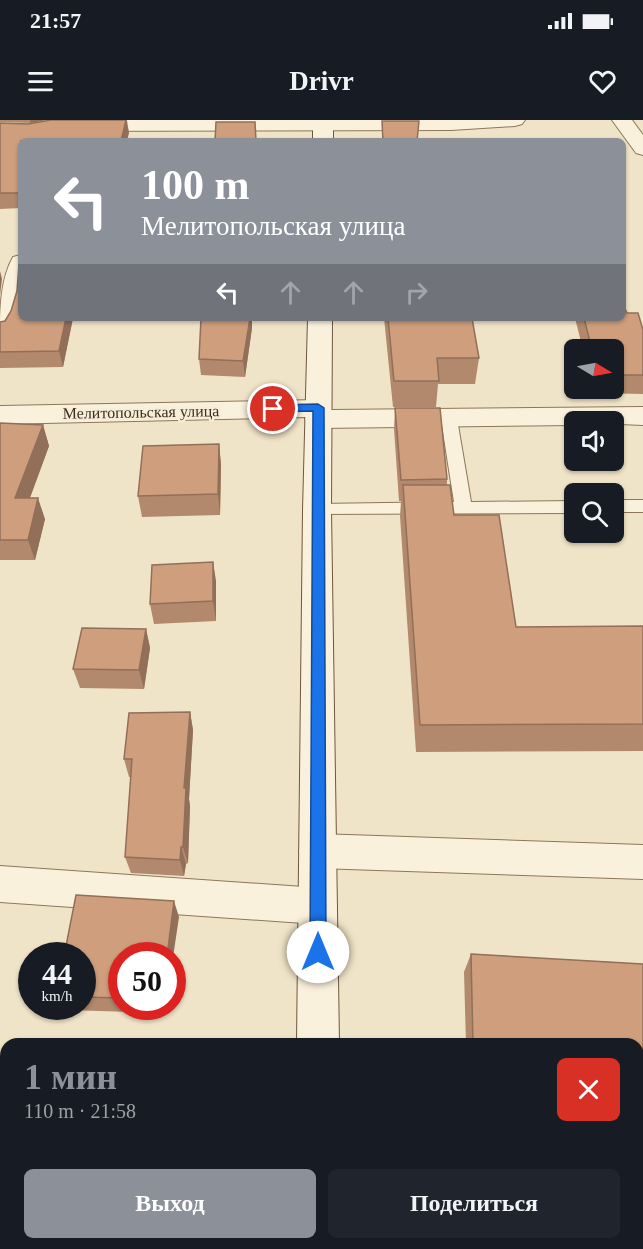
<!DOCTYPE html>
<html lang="ru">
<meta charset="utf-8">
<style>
:root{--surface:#171b24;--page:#20242c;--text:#f1f3f6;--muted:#9ea1a6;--accent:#8c9099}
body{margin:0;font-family:Georgia,serif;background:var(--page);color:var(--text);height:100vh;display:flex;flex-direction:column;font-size:22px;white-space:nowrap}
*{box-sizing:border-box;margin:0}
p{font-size:20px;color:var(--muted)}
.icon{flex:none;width:33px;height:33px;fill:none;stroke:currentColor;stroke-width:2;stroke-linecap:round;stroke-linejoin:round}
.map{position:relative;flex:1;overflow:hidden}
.sheet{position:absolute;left:0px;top:918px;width:644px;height:212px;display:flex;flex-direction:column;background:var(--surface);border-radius:18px 18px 0 0;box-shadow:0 2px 4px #0004}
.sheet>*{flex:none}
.guide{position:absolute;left:18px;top:18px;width:608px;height:183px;border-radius:9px;box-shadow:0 2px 4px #0004;background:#8c9099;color:#fff;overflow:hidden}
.needle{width:39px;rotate:100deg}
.fabs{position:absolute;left:564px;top:219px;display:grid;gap:12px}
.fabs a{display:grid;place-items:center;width:60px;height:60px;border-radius:9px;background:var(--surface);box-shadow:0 2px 4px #0004;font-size:30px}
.speed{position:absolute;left:18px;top:822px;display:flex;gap:12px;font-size:30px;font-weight:700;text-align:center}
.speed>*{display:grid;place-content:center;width:78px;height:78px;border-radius:50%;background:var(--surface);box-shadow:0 2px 4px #0004;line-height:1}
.speed small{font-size:15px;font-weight:400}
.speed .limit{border:9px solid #d22;background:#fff;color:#111}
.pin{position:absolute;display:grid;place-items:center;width:51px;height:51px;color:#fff;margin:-26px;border:3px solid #fff;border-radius:50%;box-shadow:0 2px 6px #0007}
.me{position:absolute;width:66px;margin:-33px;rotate:0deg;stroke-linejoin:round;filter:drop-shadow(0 0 4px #0008)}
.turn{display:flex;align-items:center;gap:21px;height:126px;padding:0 24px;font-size:27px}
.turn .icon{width:78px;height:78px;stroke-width:2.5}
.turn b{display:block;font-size:42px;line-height:51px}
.lanes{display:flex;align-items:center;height:57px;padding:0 24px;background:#0003;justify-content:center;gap:30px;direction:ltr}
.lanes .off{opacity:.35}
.round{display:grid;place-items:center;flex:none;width:63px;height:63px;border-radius:9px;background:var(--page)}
.headline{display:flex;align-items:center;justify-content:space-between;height:102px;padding:0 24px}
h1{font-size:36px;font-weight:800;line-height:45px;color:var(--accent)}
.cta{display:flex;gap:12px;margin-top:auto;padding:12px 24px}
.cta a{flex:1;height:69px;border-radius:9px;background:var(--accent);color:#fff;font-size:24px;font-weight:800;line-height:69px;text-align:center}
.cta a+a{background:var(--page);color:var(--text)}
.status{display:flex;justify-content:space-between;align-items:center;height:42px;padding:0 30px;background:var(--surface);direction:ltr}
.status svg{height:16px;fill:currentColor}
header{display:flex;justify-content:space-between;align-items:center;height:78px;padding:0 24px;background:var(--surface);font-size:27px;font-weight:800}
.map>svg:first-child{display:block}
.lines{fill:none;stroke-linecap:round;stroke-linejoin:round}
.lane-casing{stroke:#8d765c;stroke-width:2}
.street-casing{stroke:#8d765c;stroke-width:2}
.secondary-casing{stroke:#6f573f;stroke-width:2}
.lane{fill:#faf1dc;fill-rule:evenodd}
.street{fill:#faf1dc;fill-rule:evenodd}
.secondary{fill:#faf1dc;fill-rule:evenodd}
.wall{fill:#b2896c}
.shaded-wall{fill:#916f58}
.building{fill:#cf9f7d;stroke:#916f58;stroke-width:1.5}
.route{fill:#1a73e8;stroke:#114b97;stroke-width:1.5}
.labels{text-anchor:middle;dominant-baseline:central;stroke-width:5;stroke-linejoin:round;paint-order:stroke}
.far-street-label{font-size:16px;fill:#3d2e20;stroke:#f7eed8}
</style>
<div class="status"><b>21:57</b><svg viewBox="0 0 49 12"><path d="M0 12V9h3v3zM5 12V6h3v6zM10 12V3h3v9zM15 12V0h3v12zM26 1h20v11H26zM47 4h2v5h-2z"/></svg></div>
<header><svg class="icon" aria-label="menu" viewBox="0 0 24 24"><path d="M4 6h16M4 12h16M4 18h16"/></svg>Drivr<svg class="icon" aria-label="heart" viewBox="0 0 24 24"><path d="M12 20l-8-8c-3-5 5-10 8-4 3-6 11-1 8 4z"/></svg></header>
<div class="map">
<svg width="643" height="1129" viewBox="0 0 643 1129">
<rect width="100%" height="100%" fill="#f0e4c8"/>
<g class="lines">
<defs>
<g id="lane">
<path d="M449 294 457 299 471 382 574 381V393L311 394 309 390 311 386 317 384 454 382 441 299Z"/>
<rect x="614" y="380" width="29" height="12"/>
</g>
<g id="street">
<path d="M59 0H525L522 4 515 6 451 10 63 11 31 17 0 16V4L31 5Z"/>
<path d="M612 0H632L643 15V35L636 33Z"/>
<path d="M21 135C21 161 24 192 9 215L0 217C0 191 0 160 13 137Z"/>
<path d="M318 280 327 282 331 288 330 290 643 287V305L574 302V305L318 308 309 305 305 299 306 297 0 304V286Z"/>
<path d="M318 714 643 725V759L318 748 305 743 299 731 305 719Z"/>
<path d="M0 746 318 768 332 773 337 786 332 799 318 804 0 782Z"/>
</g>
<g id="secondary">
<rect x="313" y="0" width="20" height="21"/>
<path d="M308 198H332L331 390 339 924H297L303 390Z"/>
<rect x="296" y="1124" width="46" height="5"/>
</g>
</defs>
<use href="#lane" class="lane-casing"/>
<use href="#street" class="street-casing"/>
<use href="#secondary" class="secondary-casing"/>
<use href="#lane" class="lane"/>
<use href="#street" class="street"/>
<use href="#secondary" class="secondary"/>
</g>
<g class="wall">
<path d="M0 0H46L31 3 0 2Z"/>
<path d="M51 0H127L129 13 21 21V88L0 89V3L28 4Z"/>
<path d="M382 1 417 21H382Z"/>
<path d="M627 193 643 210V274L594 273 592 268H614V230H583L575 198H622Z"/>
<path d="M73 198 63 247 0 248V202Z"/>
<path d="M384 198H472L479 238 475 264H438L436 287H393Z"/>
<path d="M252 208 245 257 201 255 199 239Z"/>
<path d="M395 288 447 359V365L454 395 516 507 643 506V631L416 632 400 396 401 381H399L394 309Z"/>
<path d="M0 303 43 305 49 326 30 378 45 399 35 440H0Z"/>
<path d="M219 324 221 345 220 395 142 397 138 376Z"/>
<path d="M213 442 216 462V501L154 504 150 484Z"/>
<path d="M146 509 150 528 144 569 80 568 73 549Z"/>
<path d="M190 592 193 610 189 679 190 686 188 743 186 744 184 756 131 753 125 737 131 657H129L124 639Z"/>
<path d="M179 797 122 836V886H167L166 893 65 890 63 886H82V836Z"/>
<path d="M471 834 643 844V990L638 989V924H466L464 852Z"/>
</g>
<g class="shaded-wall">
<path d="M30 0H46L31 3Z"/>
<path d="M126 0 129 13 127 21H121Z"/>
<path d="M0 151 2 159 0 175Z"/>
<path d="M66 198H73L63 247 59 231Z"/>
<path d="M250 198H252V208L245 257 243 241Z"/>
<path d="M43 305 49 326 22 399 15 378Z"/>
<path d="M219 324 221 345 220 395 218 374Z"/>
<path d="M38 378 45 399 35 440 28 420Z"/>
<path d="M213 442 216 462V501L213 481Z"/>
<path d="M146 509 150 528 144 569 139 550Z"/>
<path d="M190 592 193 610 189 679 190 686 188 743 183 727 184 668Z"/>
<path d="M181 727 186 744 184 756 180 740Z"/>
<path d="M174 781 179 797 172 844V836H167Z"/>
</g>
<g class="building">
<path d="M51 0H126L121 21H21V73H0V3L28 4Z"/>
<path d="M382 1H419L417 21H383Z"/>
<path d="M216 2H255L256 21H215Z"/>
<path d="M19 144H21V198H66L59 231 0 232V202L5 201 11 191 17 171Z"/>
<path d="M622 182 627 193H638L643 210V255H614V230H592L584 198H622Z"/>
<path d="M201 198H250L243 241 199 239Z"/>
<path d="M388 198H472L479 238H437L439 261H394Z"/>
<path d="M395 288H440L447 359 401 360Z"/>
<path d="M0 303 43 305 15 378H38L28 420H0Z"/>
<path d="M219 324 218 374 138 376 143 326Z"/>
<path d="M403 365H450L454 395H499L516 507 643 506V604L420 605Z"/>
<path d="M213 442V481L150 484 152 445Z"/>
<path d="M82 508 146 509 139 550 73 549Z"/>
<path d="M190 592 184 668H186L183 727H181L180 740 125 737 132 639H124L129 593Z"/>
<path d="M76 775 174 781 167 836H122V878L82 877V836H64Z"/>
<path d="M471 834 643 844V975H638V924H473Z"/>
</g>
<path class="route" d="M318 284 324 288 326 832 324 837 318 840 312 837 310 832 313 291 273 292 267 289 273 285Z"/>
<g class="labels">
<g class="far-street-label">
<text transform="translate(141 292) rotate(-1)">Мелитопольская улица</text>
</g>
</g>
</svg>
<div class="fabs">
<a><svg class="needle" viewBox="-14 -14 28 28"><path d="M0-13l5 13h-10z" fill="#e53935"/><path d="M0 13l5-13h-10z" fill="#9ea1a6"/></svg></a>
<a><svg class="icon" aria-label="sound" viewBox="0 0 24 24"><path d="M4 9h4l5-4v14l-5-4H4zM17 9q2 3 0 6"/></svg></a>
<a><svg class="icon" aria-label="search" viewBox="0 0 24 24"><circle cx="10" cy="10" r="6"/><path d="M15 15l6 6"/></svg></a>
</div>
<div class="speed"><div>44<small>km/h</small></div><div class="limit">50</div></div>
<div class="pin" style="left:273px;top:289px;background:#d93025"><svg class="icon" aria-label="arrive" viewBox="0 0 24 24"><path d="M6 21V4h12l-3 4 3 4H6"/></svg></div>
<svg class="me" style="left:318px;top:832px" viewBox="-20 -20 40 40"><circle r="19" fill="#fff"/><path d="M0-13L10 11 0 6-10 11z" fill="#1a73e8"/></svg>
<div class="guide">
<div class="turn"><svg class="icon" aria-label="left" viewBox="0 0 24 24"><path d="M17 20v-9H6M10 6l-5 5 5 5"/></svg><div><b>100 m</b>Мелитопольская улица</div></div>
<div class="lanes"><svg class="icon" aria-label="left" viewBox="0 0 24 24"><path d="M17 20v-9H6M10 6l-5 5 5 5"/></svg><svg class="icon off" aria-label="ahead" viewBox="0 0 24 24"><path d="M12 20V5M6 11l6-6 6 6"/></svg><svg class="icon off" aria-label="ahead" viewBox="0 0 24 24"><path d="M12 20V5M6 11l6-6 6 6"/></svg><svg class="icon off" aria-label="right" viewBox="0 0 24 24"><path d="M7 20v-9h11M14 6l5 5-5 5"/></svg></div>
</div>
<section class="sheet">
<div class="headline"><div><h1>1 мин</h1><p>110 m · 21:58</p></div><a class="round" style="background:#d93025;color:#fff"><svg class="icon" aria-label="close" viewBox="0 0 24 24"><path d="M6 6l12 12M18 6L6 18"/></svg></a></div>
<div class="cta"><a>Выход</a><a>Поделиться</a></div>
</section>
</div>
